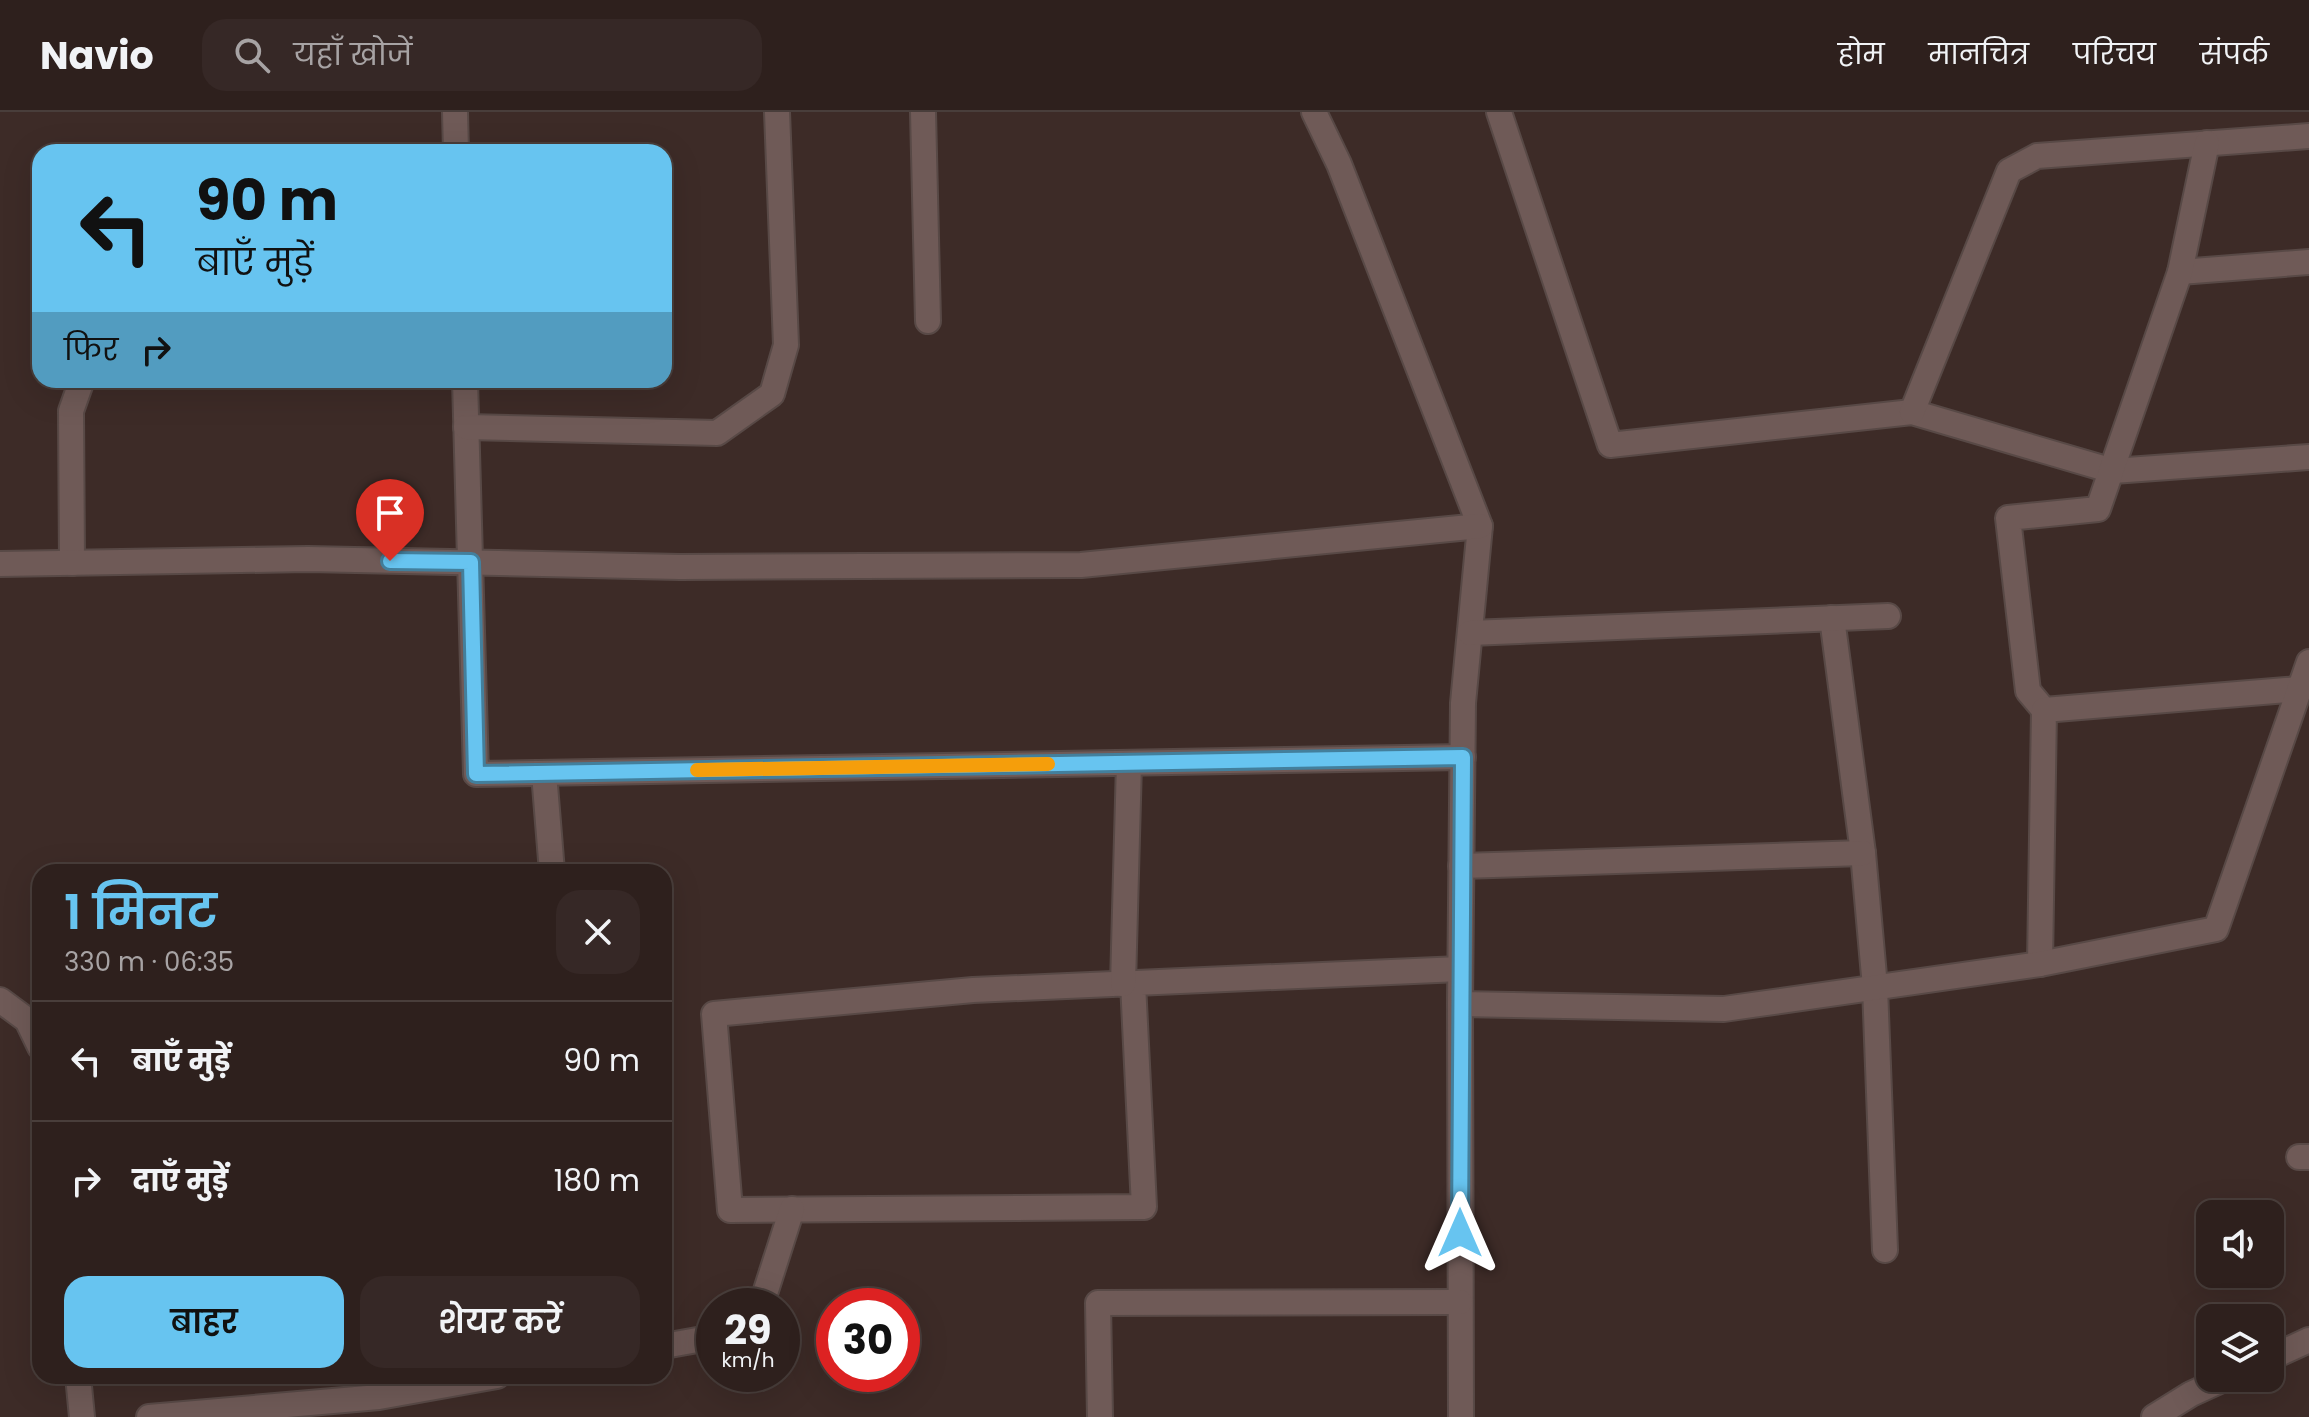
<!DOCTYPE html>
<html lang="hi">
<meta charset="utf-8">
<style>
:root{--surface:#2e201d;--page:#362826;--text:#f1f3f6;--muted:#a7a3a4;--line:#493e3b;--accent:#67c4f0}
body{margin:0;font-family:Poppins,"Noto Sans Devanagari",sans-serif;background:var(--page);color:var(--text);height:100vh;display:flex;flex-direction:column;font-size:30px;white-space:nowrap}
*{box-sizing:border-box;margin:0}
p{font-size:26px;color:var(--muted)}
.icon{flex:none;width:44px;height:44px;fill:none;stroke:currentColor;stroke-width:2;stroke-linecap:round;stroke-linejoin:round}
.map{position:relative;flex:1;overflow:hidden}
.sheet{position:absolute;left:32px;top:752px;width:640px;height:520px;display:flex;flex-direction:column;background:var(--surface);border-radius:24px;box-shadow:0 8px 32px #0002,0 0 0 2px var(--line)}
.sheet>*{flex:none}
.banner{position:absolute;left:32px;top:32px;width:640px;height:244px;border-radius:24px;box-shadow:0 8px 32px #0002,0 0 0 2px var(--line);background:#67c4f0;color:#111;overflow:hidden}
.tools{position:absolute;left:2196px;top:1088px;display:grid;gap:16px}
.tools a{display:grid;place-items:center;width:88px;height:88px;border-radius:16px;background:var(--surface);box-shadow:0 8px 32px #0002,0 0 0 2px var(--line);font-size:40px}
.speed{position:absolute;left:696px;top:1176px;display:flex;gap:16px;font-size:40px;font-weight:700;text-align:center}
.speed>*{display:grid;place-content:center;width:104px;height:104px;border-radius:50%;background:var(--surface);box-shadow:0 8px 32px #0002,0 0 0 2px var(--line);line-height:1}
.speed small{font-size:20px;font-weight:400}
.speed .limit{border:12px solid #d22;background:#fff;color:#111}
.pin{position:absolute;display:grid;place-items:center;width:68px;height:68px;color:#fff;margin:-82px -34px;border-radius:50% 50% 50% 0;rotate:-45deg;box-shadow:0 0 8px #0007}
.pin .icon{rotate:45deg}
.me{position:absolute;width:88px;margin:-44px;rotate:0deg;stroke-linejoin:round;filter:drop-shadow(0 0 6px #0008)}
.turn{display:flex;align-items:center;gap:28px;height:168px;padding:0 32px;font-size:36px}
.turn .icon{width:104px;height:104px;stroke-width:2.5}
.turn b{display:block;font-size:56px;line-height:68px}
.then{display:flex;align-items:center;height:76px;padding:0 32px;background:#0003;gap:16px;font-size:30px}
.round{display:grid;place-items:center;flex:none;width:84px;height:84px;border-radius:24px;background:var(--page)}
.head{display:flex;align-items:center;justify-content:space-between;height:136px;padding:0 32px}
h1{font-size:48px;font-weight:600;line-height:60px;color:var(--accent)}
.button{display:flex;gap:16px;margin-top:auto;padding:16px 32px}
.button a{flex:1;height:92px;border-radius:24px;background:var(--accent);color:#111;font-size:32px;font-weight:600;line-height:92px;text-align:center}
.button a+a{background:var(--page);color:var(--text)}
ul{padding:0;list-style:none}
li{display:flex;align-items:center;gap:24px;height:120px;padding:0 32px;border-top:2px solid var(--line)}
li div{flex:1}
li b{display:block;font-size:30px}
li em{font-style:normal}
header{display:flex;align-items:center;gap:48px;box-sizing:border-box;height:112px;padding:0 40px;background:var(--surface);border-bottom:2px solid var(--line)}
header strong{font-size:38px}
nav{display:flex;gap:44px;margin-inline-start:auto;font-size:28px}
.search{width:560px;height:72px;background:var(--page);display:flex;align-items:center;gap:20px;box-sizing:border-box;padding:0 28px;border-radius:24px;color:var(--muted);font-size:30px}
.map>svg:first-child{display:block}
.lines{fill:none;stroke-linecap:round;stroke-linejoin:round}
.street-casing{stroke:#584946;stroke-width:28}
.street{stroke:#6f5a57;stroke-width:24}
.route-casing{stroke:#437f9c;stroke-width:20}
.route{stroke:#67c4f0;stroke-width:14}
.slow{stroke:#f59e0b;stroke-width:14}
</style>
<header>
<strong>Navio</strong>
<div class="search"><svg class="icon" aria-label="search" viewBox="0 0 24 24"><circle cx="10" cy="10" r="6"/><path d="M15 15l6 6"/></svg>यहाँ खोजें</div>
<nav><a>होम</a><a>मानचित्र</a><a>परिचय</a><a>संपर्क</a></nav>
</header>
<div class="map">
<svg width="2309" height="1305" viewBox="0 0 2309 1305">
<rect width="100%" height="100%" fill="#3d2b27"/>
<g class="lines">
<defs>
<g id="street">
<path d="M455 0 456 40"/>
<path d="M923 0 928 209"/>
<path d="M1314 0 1339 52 1480 414 1463 591 1460 892 1461 1305"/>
<path d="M1499 0 1610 333 1912 300 2113 359 2309 345"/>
<path d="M2180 160 2309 150"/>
<path d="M465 268 476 662 1463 645"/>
<path d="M1912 300 2009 59 2037 44 2309 24"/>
<path d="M466 315 717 321 772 282 786 233 777 0"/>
<path d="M72 451 71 299 82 268"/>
<path d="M0 452 308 447 680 455 1081 453 1480 414"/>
<path d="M1832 506 1863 741 1875 875 1885 1138"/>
<path d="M1470 521 1888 504"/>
<path d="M2044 598 2028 579 2008 406 2098 397 2180 160 2207 31"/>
<path d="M544 661 552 760"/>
<path d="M1461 754 1863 741"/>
<path d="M2040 852 2044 598 2299 577"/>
<path d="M1133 871 1144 1095 730 1098 714 902 973 878 1460 857"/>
<path d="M1123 872 1129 651"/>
<path d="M0 888 27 908 40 935"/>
<path d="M1460 892 1724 897 2040 852 2216 817 2309 550"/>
<path d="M2299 1045H2309"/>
<path d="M761 1194 792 1097"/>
<path d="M664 1234 714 1225"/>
<path d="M2270 1246 2309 1228"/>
<path d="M78 1264 82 1305"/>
<path d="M149 1305 379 1285 497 1264"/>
<path d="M1100 1305 1098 1191 1460 1190"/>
<path d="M2154 1305 2191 1282 2226 1266"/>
</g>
</defs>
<use href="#street" class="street-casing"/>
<use href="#street" class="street"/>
</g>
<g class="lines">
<defs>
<path id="route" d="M390 449 471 450 476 662 1463 645 1460 1121"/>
</defs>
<use href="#route" class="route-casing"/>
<use href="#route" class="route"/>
<path class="slow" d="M697 658 1048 652"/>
</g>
</svg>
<div class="tools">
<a><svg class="icon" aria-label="sound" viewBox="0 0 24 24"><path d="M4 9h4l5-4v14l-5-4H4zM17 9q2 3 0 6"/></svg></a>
<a><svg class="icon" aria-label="layers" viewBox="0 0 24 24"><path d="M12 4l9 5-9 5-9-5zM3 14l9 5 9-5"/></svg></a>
</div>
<div class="speed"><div>29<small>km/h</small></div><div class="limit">30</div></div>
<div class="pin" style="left:390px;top:449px;background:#d93025"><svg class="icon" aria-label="arrive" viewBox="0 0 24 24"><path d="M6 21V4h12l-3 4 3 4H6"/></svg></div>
<svg class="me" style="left:1460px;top:1121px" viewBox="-20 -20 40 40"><path d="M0-17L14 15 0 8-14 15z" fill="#67c4f0" stroke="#fff" stroke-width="4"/></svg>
<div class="banner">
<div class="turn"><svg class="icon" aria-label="left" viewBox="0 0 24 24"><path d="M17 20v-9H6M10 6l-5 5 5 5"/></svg><div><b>90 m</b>बाएँ मुड़ें</div></div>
<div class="then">फिर<svg class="icon" aria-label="right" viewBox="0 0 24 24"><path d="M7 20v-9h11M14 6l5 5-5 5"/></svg></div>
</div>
<section class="sheet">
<div class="head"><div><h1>1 मिनट</h1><p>330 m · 06:35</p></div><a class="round"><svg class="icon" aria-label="close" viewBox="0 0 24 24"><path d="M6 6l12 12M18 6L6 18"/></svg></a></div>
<ul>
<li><svg class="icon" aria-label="left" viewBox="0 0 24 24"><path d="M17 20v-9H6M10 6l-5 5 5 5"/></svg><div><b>बाएँ मुड़ें</b></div><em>90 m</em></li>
<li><svg class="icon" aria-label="right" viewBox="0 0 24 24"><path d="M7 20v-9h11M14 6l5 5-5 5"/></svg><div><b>दाएँ मुड़ें</b></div><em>180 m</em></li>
</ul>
<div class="button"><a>बाहर</a><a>शेयर करें</a></div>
</section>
</div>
